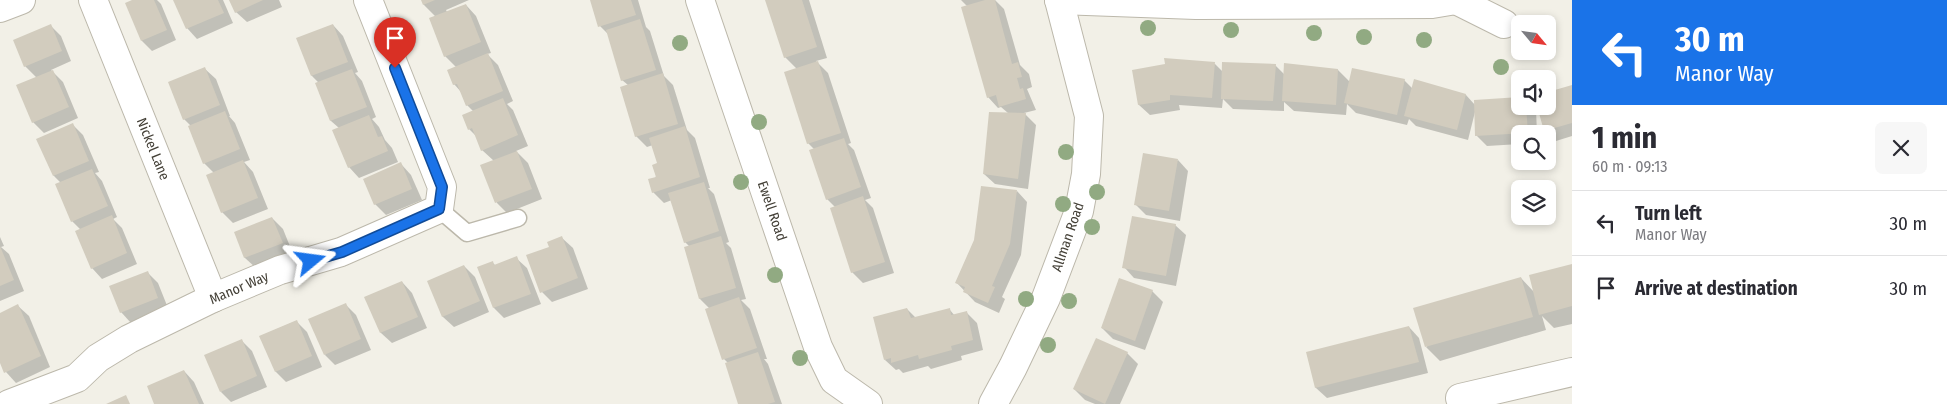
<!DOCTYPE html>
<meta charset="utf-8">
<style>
:root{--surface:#fff;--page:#f7f7f7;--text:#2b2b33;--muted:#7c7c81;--line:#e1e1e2}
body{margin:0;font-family:"Fira Sans Condensed",sans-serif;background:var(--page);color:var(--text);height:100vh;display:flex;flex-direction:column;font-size:19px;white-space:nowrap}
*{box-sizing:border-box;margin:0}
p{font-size:16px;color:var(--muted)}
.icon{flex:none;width:28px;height:28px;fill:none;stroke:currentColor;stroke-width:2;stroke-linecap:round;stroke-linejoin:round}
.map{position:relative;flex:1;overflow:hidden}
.drawer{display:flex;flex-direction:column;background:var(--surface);width:375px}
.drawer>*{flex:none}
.guide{background:#1a73e8;color:#fff;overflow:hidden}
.needle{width:32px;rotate:119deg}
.tools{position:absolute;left:1511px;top:15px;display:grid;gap:10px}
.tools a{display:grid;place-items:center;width:45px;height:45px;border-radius:8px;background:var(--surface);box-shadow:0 2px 8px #0003;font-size:25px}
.pin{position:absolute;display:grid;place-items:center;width:42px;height:42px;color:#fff;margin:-51px -21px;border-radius:50% 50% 50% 0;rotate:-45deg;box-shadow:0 0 5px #0007}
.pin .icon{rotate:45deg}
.me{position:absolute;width:55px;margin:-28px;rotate:74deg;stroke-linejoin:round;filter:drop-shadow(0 0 4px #0008)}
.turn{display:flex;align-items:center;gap:18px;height:105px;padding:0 20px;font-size:22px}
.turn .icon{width:65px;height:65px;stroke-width:2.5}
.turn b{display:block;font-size:35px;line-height:42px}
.round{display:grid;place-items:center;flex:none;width:52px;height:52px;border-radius:8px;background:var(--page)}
.headline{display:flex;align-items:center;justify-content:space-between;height:85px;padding:0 20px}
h1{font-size:30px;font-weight:700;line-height:38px}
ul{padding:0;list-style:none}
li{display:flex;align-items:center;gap:15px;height:65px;padding:0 20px;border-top:1px solid var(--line)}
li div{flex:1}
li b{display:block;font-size:19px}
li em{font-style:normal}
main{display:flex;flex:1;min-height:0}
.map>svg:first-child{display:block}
.shadow{fill:#0003}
.building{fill:#d2ccbe}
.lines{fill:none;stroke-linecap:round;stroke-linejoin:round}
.service-casing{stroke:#bcb8ab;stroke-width:19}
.minor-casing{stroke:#bcb8ab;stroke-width:30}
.service{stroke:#fff;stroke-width:16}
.minor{stroke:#fff;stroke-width:28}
.tree{fill:#91aa82}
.route-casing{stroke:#114b97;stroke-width:12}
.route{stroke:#1a73e8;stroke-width:9}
.labels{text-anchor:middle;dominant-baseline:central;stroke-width:4;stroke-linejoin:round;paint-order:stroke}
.street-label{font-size:14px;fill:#444037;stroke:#fff}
</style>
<main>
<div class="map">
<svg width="1572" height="404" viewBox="0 0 1572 404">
<rect width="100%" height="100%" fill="#f2f0e7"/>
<g class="shadow">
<path d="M135 0H157L161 4 176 40 152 51 142 41Z"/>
<path d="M175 0H223L233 23 197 39 187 28Z"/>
<path d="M231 0H279L282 7 247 22 236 12Z"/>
<path d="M422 0H469L446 10 447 12 466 5 476 16 491 53 487 54 498 65 513 101 507 104 513 110 528 146 516 151 528 163 542 199 507 213 497 203 482 166 494 161 482 150 477 137 469 129 473 111 467 105 462 93 454 84 456 67 445 56 436 17 424 5Z"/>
<path d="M591 0H638L646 27 650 31 664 76 673 85 687 130 695 138 710 188H708L714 194 729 242 726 243 731 248 746 299 741 300 750 309 767 359H764L768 364 782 404H739L728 363 724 359 710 309 700 299 685 248 690 247 685 242 672 200 664 203 653 192 658 164 653 145 647 147 636 136 628 85 622 80 609 35 600 26Z"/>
<path d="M767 0H809L827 58 816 61 828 73 851 143 848 144 854 150 871 198 865 200 873 208 894 273 863 283 852 272 835 207 827 199 815 150 808 143 797 69 785 57Z"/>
<path d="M961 0H995L1004 9 1020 65 1029 74 1032 87 1027 89 1036 110 1024 113 1036 125 1028 189 995 184 984 174 1008 113 1001 107 998 108 988 97 967 6Z"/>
<path d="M333 25 343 36 358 72 355 73 362 81 376 117 372 119 379 127 385 140 392 148 398 162 359 178 349 167 339 128 331 121 319 83 312 76 298 39Z"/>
<path d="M51 26 61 36 71 61 51 70 63 82 78 118 44 133 33 122 37 78 25 66Z"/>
<path d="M1215 64 1223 72 1275 65 1285 75 1338 70 1350 82 1404 80 1413 89 1415 81 1466 95 1475 105 1520 99V106H1533L1536 109 1537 134H1520V144L1487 146 1476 135 1475 112 1468 140 1416 126 1409 119 1407 125 1356 113 1347 104 1346 115 1294 111 1284 102V111L1233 109 1223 99 1222 108 1179 105 1180 110 1150 115 1139 105 1133 71Z"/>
<path d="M205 69 216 79 230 116H229L235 123 250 160 244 162 253 172 268 209 233 223 222 212 214 173 204 163 191 126 184 119 170 83Z"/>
<path d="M1572 86V136L1556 141 1546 130 1548 94Z"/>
<path d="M73 125 83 135 99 172 95 173 102 181 117 217 113 219 122 228 137 264 102 279 92 268 81 230 72 221 61 183 54 176 38 139Z"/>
<path d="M1178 160 1188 171 1180 221 1146 215 1136 205Z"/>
<path d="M401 164 411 175 422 200 386 215 375 204Z"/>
<path d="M1017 191 1027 202 1021 255 1002 297 1005 299 999 313 975 302 957 283Z"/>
<path d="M272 218 283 229 293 254 256 268 245 258 236 232Z"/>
<path d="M1175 225 1186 235 1176 286 1134 278 1124 267Z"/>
<path d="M0 237 4 246 1 247 9 254 24 291 0 301Z"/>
<path d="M562 238 573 248 588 289 552 302 542 292Z"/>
<path d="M516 258 527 268 541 304 504 318 494 308 492 262 496 266Z"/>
<path d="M1572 265V324L1554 328 1542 316 1546 330 1440 361 1426 347 1521 278 1534 292Z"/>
<path d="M464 266 475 277 489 312 454 327 443 317 429 281Z"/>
<path d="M148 273 158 283 168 308 131 323 121 312Z"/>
<path d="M402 282 412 293 427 328 392 343 381 333 366 297Z"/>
<path d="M1152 291 1163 302 1145 350 1113 339 1102 328Z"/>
<path d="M345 304 356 315 371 350 335 365 325 355Z"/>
<path d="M18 306 29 316 50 367 16 383 6 372 0 360V314Z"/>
<path d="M907 309 916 318 950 310 955 316 967 313 977 323 983 350 961 356 962 360 931 369 928 366 903 373 899 369 896 370 885 360Z"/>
<path d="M296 321 307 332 322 367 286 382 276 372 261 336Z"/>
<path d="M1409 327 1419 338 1428 373 1327 398 1316 388 1307 353Z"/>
<path d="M242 341 252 351 267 387 231 402 221 392Z"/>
<path d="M1127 353 1138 364 1120 404H1095L1085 400 1074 389Z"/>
<path d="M184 371 194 382 204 404H156Z"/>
</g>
<g class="building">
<path d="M132 0H154L167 30 141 41 125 3Z"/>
<path d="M173 0H218L224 13 186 29Z"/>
<path d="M229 0H263L235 13Z"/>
<path d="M421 0H435L423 5Z"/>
<path d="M590 0H631L636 15 598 27Z"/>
<path d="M765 0H802L817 47 784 58Z"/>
<path d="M985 0H995L1012 64 1018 62 1022 77 1017 78 1020 89 1023 88 1026 99 999 107 996 95 987 98 961 7Z"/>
<path d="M466 4 481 42 444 57 429 18Z"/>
<path d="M640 19 656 70 621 81 606 30Z"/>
<path d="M51 24 62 51 24 67 13 40Z"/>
<path d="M333 24 348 62 311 76 296 38Z"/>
<path d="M488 53 503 91 466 106 457 84 453 85 447 70Z"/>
<path d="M1164 58 1215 62 1212 98 1170 95V100L1138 105 1132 70 1165 64Z"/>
<path d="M818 61 841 133 807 144 784 72Z"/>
<path d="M1222 62 1276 64 1273 101 1221 99Z"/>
<path d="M1284 63 1338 69 1336 105 1282 101Z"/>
<path d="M205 67 220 105 183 120 168 82Z"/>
<path d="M1352 68 1405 79 1397 115 1344 103Z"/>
<path d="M352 69 367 107 330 121 315 83Z"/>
<path d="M53 70 69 107 32 123 16 85Z"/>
<path d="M663 73 678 124 635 137 620 87Z"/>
<path d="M1414 79 1466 94 1457 130 1404 116Z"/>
<path d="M1572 85V123L1544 131 1537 106H1548V92Z"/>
<path d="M1520 97V106H1526L1528 133 1475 136 1474 100Z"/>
<path d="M503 98 518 135 481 151 472 128 468 130 462 115Z"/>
<path d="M225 111 240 149 203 164 188 126Z"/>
<path d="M989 112 1026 113 1018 179 983 174Z"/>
<path d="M369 115 378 137 382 136 388 151 348 168 332 130Z"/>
<path d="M73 123 89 161 53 176 36 139Z"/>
<path d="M685 126 700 177 652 193 648 179 656 177 652 165 657 163 649 138Z"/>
<path d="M844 138 861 187 826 200 809 150Z"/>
<path d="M517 151 532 189 495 203 480 165Z"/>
<path d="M1143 153 1178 159 1169 211 1134 205Z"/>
<path d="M243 160 258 198 221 213 206 175Z"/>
<path d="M401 162 412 189 374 205 363 179Z"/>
<path d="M92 169 108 206 71 222 55 184Z"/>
<path d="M704 182 719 231 684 243 668 193Z"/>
<path d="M981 186 1017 190 1010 244 992 286 995 287 988 303 963 292 965 287 955 283 974 240Z"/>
<path d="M863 196 885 262 851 273 830 208Z"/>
<path d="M112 215 127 253 91 269 75 231Z"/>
<path d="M1132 216 1176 224 1166 276 1122 268Z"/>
<path d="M272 217 283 243 244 258 234 232Z"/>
<path d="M562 236 578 278 540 293 526 255 549 247 547 242Z"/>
<path d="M721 236 736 288 699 299 684 247Z"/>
<path d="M0 246 14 280 0 286Z"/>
<path d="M517 256 531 294 493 308 477 267 493 261 494 265Z"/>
<path d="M1572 264V306L1539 315 1529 275Z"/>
<path d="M464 265 480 301 442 317 427 281Z"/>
<path d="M148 271 158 298 120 313 109 286Z"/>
<path d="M1521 277 1533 317 1425 347 1413 308Z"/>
<path d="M1119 278 1153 290 1135 341 1101 328Z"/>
<path d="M402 281 418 317 380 333 364 297Z"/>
<path d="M739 297 757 348 722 360 705 309Z"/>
<path d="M346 303 361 339 324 355 308 319Z"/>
<path d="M18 304 41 356 4 373 0 363V313Z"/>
<path d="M907 308 911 318 950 308 951 315 967 311 973 340 951 346 952 350 919 359 918 355 891 363V358L884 360 873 317Z"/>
<path d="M297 320 312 356 275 372 259 336Z"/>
<path d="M1409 326 1419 362 1315 388 1306 352Z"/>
<path d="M1096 338 1128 352 1105 404 1073 389Z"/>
<path d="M242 339 257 376 220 392 204 355Z"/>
<path d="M758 352 775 402 768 404H738L725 363Z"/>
<path d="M184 370 199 404H154L147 386Z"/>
<path d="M126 395 130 404H106Z"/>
</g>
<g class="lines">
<defs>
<path id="service" d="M439 209 467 233 518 218"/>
<g id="minor">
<path d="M93 0 213 298"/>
<path d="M700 0 818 347 834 380 868 404"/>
<path d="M1059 0 1196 5 1432 4 1456 0"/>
<path d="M1456 0 1504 24"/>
<path d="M0 8 21 0"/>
<path d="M1460 398 1572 372"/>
<path d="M9 404 77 378 98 358 129 339 213 298 280 270 341 252 439 209 442 187 368 0"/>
<path d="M993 404 1013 367 1046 298 1079 211 1086 174 1089 116 1059 0"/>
</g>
</defs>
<use href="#service" class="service-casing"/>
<use href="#minor" class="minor-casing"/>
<use href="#service" class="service"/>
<use href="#minor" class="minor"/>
</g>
<g class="tree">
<circle cx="1148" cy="28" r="8"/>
<circle cx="1231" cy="30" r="8"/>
<circle cx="1314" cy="33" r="8"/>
<circle cx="1364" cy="37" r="8"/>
<circle cx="1424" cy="40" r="8"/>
<circle cx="680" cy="43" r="8"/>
<circle cx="1501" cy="67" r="8"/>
<circle cx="759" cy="122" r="8"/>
<circle cx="1066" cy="152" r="8"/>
<circle cx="741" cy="182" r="8"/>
<circle cx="1097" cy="192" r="8"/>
<circle cx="1063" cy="204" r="8"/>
<circle cx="1092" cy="227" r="8"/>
<circle cx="775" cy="275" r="8"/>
<circle cx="1026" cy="299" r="8"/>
<circle cx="1069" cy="301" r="8"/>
<circle cx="1048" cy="345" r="8"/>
<circle cx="800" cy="358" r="8"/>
</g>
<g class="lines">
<defs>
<path id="route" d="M311 261 342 252 439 209 442 187 395 68"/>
</defs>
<use href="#route" class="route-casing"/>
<use href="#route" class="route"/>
</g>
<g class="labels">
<g class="street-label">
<text transform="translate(153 149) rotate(68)">Nickel Lane</text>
<text transform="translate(772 211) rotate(71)">Ewell Road</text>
<text transform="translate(1068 237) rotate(-71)">Allman Road</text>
<text transform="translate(239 288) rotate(-23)">Manor Way</text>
</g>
</g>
</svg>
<div class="tools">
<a><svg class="needle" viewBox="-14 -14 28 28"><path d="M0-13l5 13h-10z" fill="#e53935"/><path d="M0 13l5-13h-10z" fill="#7c7c81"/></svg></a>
<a><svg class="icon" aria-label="sound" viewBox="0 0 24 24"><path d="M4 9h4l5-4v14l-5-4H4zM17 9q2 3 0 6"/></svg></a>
<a><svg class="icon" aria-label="search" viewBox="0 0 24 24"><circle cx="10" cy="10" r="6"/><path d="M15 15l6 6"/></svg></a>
<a><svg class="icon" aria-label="layers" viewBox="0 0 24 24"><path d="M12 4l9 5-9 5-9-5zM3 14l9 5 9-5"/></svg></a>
</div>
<div class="pin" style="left:395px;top:68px;background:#d93025"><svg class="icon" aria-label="arrive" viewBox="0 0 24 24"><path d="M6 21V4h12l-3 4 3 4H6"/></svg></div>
<svg class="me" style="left:311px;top:261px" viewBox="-20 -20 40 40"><path d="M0-17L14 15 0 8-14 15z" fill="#1a73e8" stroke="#fff" stroke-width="4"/></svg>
</div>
<section class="drawer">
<div class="guide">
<div class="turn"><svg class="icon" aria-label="left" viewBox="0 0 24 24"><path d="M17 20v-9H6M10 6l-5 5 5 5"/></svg><div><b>30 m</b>Manor Way</div></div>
</div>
<div class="headline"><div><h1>1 min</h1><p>60 m · 09:13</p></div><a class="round"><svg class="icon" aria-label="close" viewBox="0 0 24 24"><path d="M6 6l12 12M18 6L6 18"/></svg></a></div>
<ul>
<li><svg class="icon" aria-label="left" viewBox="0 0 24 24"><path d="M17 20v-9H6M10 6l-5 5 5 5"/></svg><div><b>Turn left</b><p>Manor Way</p></div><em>30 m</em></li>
<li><svg class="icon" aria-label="arrive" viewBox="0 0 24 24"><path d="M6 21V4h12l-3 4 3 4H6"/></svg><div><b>Arrive at destination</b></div><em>30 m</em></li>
</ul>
</section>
</main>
